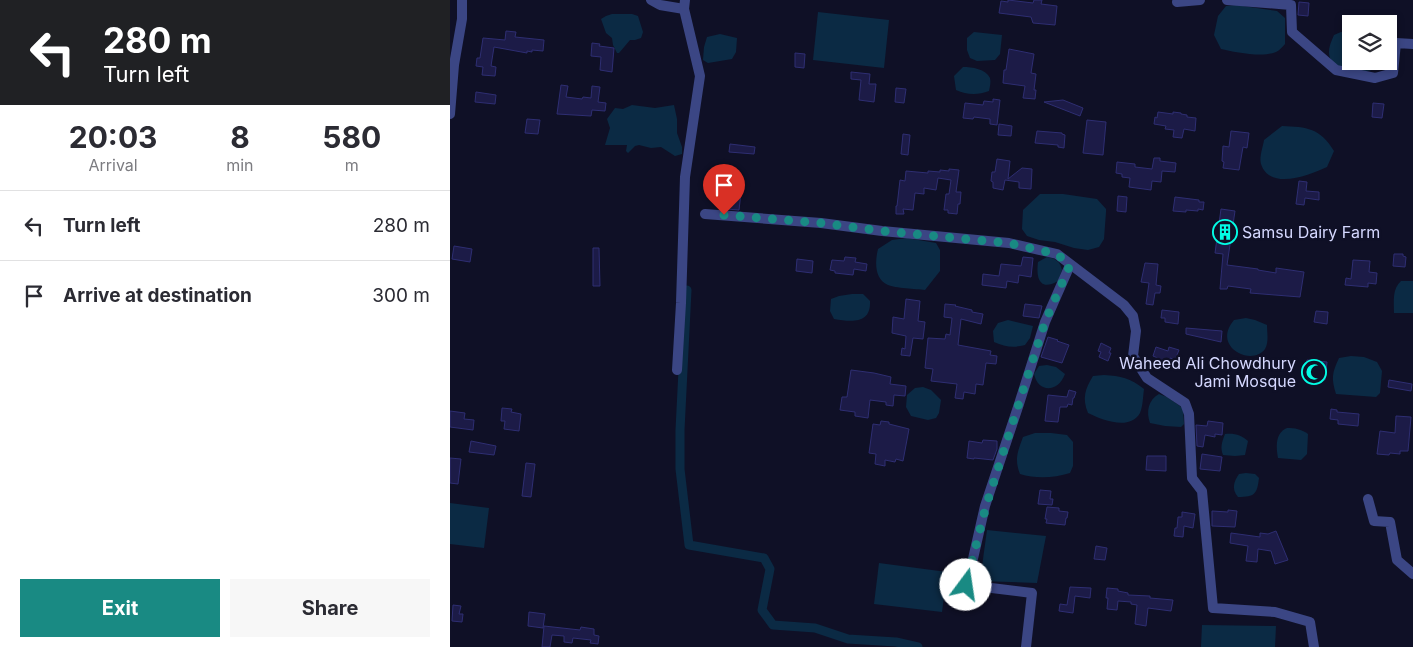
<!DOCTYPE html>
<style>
:root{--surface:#fff;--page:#f7f7f7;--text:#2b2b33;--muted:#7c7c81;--line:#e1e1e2;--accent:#198a83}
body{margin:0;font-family:Inter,sans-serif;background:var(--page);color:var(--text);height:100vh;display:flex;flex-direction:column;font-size:19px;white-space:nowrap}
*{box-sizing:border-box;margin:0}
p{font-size:16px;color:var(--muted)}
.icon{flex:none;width:28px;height:28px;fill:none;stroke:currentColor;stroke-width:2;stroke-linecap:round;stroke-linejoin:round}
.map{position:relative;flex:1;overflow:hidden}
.sheet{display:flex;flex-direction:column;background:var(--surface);width:450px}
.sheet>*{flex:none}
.hud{background:#202124;color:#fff;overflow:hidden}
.tools{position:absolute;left:892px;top:15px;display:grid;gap:10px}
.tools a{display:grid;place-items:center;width:55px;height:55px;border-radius:0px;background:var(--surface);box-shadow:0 2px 8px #0003;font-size:25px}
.pin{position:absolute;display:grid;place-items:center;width:42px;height:42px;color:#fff;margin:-51px -21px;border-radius:50% 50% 50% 0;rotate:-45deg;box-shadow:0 0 5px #0007}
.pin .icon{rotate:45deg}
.me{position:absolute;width:55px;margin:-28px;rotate:14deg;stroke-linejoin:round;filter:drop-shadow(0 0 4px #0008)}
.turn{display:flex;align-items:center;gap:18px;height:105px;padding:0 20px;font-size:22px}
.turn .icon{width:65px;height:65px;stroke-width:2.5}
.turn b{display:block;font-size:35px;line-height:42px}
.eta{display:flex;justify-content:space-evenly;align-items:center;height:85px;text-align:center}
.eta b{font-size:30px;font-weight:700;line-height:35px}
.cta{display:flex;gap:10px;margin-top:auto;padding:10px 20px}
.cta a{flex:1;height:58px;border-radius:0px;background:var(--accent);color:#fff;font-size:20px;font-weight:700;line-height:58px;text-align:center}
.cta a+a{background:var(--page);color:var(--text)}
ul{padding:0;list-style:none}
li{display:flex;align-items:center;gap:15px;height:70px;padding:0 20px;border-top:1px solid var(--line)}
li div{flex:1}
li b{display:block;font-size:19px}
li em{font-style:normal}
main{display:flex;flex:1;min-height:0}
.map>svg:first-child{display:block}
.water{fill:#0b2a44}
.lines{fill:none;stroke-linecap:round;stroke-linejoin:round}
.canal{stroke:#0b2a44;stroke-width:9}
.building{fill:#1c1b47;stroke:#2e2e72}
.minor{stroke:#3b4684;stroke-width:10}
.route{stroke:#198a83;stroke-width:9;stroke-dasharray:0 16.2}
.labels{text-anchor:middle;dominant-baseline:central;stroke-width:5;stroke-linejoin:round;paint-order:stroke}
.poi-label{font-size:16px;fill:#d5d8ff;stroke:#0f1026;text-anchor:start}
</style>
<main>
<section class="sheet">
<div class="hud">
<div class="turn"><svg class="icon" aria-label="left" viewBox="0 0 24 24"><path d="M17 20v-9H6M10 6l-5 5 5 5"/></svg><div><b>280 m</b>Turn left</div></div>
</div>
<div class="eta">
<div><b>20:03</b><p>Arrival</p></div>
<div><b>8</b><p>min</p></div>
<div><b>580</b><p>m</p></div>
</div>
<ul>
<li><svg class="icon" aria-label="left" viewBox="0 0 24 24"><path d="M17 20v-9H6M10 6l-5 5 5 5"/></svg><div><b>Turn left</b></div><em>280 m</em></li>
<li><svg class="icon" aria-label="arrive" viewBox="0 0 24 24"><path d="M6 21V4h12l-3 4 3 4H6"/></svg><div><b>Arrive at destination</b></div><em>300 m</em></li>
</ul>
<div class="cta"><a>Exit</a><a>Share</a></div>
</section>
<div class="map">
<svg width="963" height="647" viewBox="0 0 963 647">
<rect width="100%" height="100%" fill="#0f1026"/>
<g class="water">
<path d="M786 5 827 11 835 18V44C832 47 829 51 826 52 813 58 784 52 771 49L764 35 768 16 776 6Z"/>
<path d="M368 12 439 20 434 68 363 60Z"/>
<path d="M162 14H182L188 16 193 32 191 38 185 40H180L169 53H167L163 45 162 38 156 33 151 19 156 16Z"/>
<path d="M524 32 552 35 550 54 545 60 527 61 520 58 517 50V38Z"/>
<path d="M891 32H901V61H931C930 64 929 66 926 68 916 75 885 70 880 58 877 50 881 42 884 35Z"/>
<path d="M270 34 287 38 286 52 282 59 258 63 253 60 254 47 257 37Z"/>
<path d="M513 67C522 67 536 69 540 78 541 82 540 86 539 91 528 95 517 95 506 90L504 76Z"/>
<path d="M182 105 205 108 224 105 227 119V133L232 147V154L225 156 211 147 201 148 189 145 185 146 178 153 176 151 177 145H155L160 128 157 119 165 108 173 109Z"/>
<path d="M832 126C857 127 870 128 884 151L877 167C860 175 820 191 811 164 809 157 813 147 814 140Z"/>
<path d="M590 194H613L647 199 656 209V212L654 239 649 247 638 250 624 248 605 242 589 240 577 236 572 229 573 210Z"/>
<path d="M457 238 486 243 490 250V271L475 290C466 289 445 288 438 285 424 279 425 261 428 249L442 240Z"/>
<path d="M597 257C606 259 610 261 612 270L608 281C589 292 586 277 588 262Z"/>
<path d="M951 281H963V313H944C944 301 942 289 951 281Z"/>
<path d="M402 294H413L420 301C421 324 402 322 384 319L380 311 381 299 389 296Z"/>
<path d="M796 318 805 320 817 325C817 333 819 342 815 349 802 367 761 347 784 320Z"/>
<path d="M558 320 583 326 580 338 575 345C564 348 555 347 544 342L543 331 548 323Z"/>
<path d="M901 356 914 357 927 362 932 371 930 393 926 397 886 394C881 378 882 373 889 358Z"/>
<path d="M597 365 606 367 615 374C608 393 588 393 584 374L589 366Z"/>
<path d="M654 375C671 376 680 378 694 389 693 396 693 406 690 413 680 431 652 420 638 413 632 398 635 389 643 376Z"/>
<path d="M473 387 481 390 491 400 489 413 486 418 478 420 461 416 456 407 457 395 465 388Z"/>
<path d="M709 394 717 397 733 408 734 424 731 427 715 426 700 423C696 412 698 400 709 394Z"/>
<path d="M837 428C845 428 851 429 858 434L857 454 851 460 828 458C826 447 825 433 837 428Z"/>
<path d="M585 433H601L617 435 623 442V466L620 473C604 478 586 479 570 474 564 459 568 451 573 437Z"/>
<path d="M775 434C785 433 791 435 798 441L795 455 785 456 773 455C770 447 772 442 775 434Z"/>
<path d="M796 473 805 474 809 478C807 494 805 497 788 497 781 489 784 481 789 474Z"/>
<path d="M0 503 39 508 34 548 0 544Z"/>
<path d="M537 530 596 536 587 583 530 581Z"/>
<path d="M429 563 497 572 492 612 424 604Z"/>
<path d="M752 625 826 626 825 647H751Z"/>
</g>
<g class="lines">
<path class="canal" d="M237 290 230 430V469L239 545 314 558 320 569 312 610 323 625 365 628 398 639 446 642 468 647"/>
</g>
<g class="building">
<path d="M558 0 583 3 584 0H592L591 4 607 6 605 25 583 23 581 17 549 13 551 1 558 2Z"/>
<path d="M849 2 859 3 858 16 848 15Z"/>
<path d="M56 31 66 32 65 37 94 40 93 51 82 50V52L77 51V53L44 47 41 66 46 67 45 76 32 75 33 67 26 66 27 58H30L33 38 55 40Z"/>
<path d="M142 43 150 44 149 46 164 48 162 72 150 70 151 57 141 56Z"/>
<path d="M559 49 584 54 581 73 586 74 584 90H586L585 99 573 98 575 86 553 83 554 70H556Z"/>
<path d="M345 53 355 54 354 68 345 67Z"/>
<path d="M401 72 420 74 419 84H426L424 102 409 100 411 80 401 79Z"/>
<path d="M111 85 118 86 116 97 132 99 133 97 141 98 142 86 150 87 148 102 156 103 155 111 142 110 141 116 107 114Z"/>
<path d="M446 88 456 89 454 103 445 102Z"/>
<path d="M26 92 46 95 45 104 25 102Z"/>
<path d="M543 99 550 100 547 125 540 124V119L524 117 523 119 513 118 515 103 533 105 534 101 543 102Z"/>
<path d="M613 100 633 108 630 116 594 102Z"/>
<path d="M923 103 934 104 932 118 922 117Z"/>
<path d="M708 112 723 114V112L731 113V114L737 115V117L746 118 745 131 734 129 732 138 723 137 724 130 715 129 716 126 704 124 705 117 707 118Z"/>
<path d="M77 119 90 120 88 134 75 133Z"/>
<path d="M637 120 656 122 653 155 633 153Z"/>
<path d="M549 124 562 126 561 136 548 135Z"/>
<path d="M587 131 612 133V134L615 135 614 148 608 147V145L585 143Z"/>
<path d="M781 131 799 133 797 148 793 147 789 170 773 168 774 162 772 161 773 146 779 147Z"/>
<path d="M453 134 460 135 458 155 451 154Z"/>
<path d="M280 144 305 147 304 154 279 152Z"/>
<path d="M704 158H710V161L726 163 725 172 712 171 711 182 702 181 701 190 679 187 680 178 672 177V174L666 173 667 162 685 164V167L702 169Z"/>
<path d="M547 159 560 161 558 179 572 168 582 169 581 189 569 188V182L555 180 553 190 543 188V182L541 181 542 172H545Z"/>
<path d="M499 169 509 170 506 192H511L510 204H508L507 214 498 213V210H494L496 194H499L501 180 488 178 486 190 474 188V194L465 193 463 210 453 209 454 214H446V206H447L450 180 455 181 456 171 478 173V171L490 172V170L499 171Z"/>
<path d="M849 181 857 182 856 191 869 192V200L855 198 854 205 846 204Z"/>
<path d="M277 191 291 193 289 210 276 209Z"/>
<path d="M668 196 677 197 676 212 667 211Z"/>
<path d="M725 197 749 200V202H754L753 210 748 209V211L736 210V212L723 211Z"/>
<path d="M771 209 785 211 777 265 808 269V270L826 273V268L854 272 850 297 800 293 801 289 778 286 777 289H770L773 254 765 253Z"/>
<path d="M4 246 22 249 20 262 2 259Z"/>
<path d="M143 248H149L150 286H143Z"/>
<path d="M944 254H953V256L956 257 955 267 943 266Z"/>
<path d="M395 257 406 258 405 262 417 264 416 271 404 269 403 275 385 273V271L380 270 382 260 394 261Z"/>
<path d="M573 257 583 258 581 277 569 275 568 283 557 281 556 288 532 285 533 274 549 276 551 264 571 266Z"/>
<path d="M347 259 363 261 362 273 346 271Z"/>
<path d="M903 260 920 261 919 272 927 273 926 284 918 283V287L895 285 896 278 901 279Z"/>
<path d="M695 263 708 264 706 285 711 286 710 293H705L703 305 696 304 699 283 691 282Z"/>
<path d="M456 299 470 301 468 321 475 322 473 339 463 338 460 356 451 355 452 348 455 349 456 336 442 333 443 317 454 319Z"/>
<path d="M495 304 506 305 505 306 522 310V312L533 314 531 324 511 319 508 345 541 351 540 355 547 356 546 364 536 363 533 385 526 384 525 394 514 392 513 399 505 398 507 384 481 381 483 369 475 368 478 338 495 339 496 334 500 335 502 318 494 317Z"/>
<path d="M575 304 592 306 589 318 573 316Z"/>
<path d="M712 310 729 312 728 324 715 322V318H711Z"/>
<path d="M866 311 878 312 877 324 864 322Z"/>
<path d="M736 328 772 331 771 342 736 334Z"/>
<path d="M598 337 608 340 607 341 619 345 612 363 591 357Z"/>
<path d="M651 343 661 348 659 353H661L658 361 649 357 651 352 648 351Z"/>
<path d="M706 347 718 351 719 347 729 350 725 360 720 358 719 363 703 356Z"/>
<path d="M857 360 877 362 875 380 855 377Z"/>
<path d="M401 370 424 373 441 377 440 384 456 386 455 396 444 395 443 406 436 405V402L420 400 418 418 405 416V412L390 410 392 397H397Z"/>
<path d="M939 380 962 384 961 391 938 387Z"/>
<path d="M619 390 626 392 624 398H623L622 405 618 404 617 407H610L608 422 595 421 598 395 617 397Z"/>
<path d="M52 408 62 409 61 412 71 414 69 431 54 429 55 421H51Z"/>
<path d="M881 409 887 410V412L909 414 908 426 888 424V420L880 419Z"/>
<path d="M0 411 15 413 14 419 24 420 23 430 0 427Z"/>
<path d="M946 416 961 417 958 451H950V454L940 453 939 455 927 454 930 431 945 433Z"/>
<path d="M431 421 439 422V424L459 429 453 461 446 459 445 462 435 460V466L425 464 426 454 419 453 423 424 430 425Z"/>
<path d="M758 421 773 423 772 435 765 434V437L755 435 753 447 747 446 746 425 757 426Z"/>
<path d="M533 440 547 441V449L543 460 524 458V459L517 458 519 441 532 443Z"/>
<path d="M21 441 46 446 44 455 19 452Z"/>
<path d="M752 454 772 457 770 471 750 469Z"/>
<path d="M697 456H716V471L696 470Z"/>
<path d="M0 458 11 459 8 484 0 483Z"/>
<path d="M76 463 85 464 81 497 72 496Z"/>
<path d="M590 490 601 491 600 499H603L602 505 588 504Z"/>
<path d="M597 507 609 508V511L618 512 617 518H616L615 525 596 523 597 519H595Z"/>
<path d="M778 510 787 511 785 527 762 526V511L778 512Z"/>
<path d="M732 512 745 514 743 528 734 526 733 537 724 536 725 528H727L728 517H732Z"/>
<path d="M826 531 838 560 825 564 821 551 808 549 807 562 796 561 798 546 780 543 781 533 810 537V533L818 534Z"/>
<path d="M646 546 657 548 655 560 644 559Z"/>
<path d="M620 587 641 588 640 598 625 596 623 613 609 611 610 604 617 605Z"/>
<path d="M657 588 668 589V591L678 593V595L700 596V598L723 600 721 611 698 608 696 626 685 624 687 605 681 604V602L668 601 667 610 657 609 658 598H656Z"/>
<path d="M3 605 11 606 9 614H13L12 622 2 621Z"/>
<path d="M79 612 95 614 93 628 78 626Z"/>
<path d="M94 626 130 630 131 627 144 629V635L149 636 148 644 140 643 141 640 123 638 122 643 114 642V636L102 635 100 647H92Z"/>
</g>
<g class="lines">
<g class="minor">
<path d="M201 0 210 5 234 9"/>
<path d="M777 0 841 5 842 32 886 70 925 78 943 73 946 43 963 44"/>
<path d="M727 2 750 0"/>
<path d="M0 114 4 65 12 19V0"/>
<path d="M255 214 371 223 432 231 559 243 607 254 674 305 683 316 686 331 683 356 697 378 735 403 739 414 742 478 752 491 763 608 825 612 860 622 864 647"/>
<path d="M227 370 231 303 235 177 250 76 234 9 235 0"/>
<path d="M918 499 924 521 940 522 947 560 963 574"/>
<path d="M576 647 582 593 517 585 535 506 569 404 595 322 620 265"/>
</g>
</g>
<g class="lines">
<path class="route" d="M274 215 371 223 432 231 558 243 607 254 620 265 595 322 536 506 516 585"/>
</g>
<defs>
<symbol id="building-ring" viewBox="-11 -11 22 22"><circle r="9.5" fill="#0f1026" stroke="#03fde5" stroke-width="1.5"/><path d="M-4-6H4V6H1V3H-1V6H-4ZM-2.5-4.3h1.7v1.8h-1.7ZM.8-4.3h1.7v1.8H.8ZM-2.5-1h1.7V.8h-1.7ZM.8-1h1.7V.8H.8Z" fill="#03fde5"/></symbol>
<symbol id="mosque-ring" viewBox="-11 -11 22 22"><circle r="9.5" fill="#0f1026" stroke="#03fde5" stroke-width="1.5"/><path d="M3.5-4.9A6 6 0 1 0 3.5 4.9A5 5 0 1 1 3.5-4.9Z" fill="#03fde5"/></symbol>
</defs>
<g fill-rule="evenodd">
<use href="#building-ring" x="761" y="218" width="28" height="28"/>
<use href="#mosque-ring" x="850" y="358" width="28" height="28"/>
</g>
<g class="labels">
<g class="poi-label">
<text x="792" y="232">Samsu Dairy Farm</text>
<text x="846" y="363" text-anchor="end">Waheed Ali Chowdhury<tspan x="846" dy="18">Jami Mosque</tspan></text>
</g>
</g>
</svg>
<div class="tools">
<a><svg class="icon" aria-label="layers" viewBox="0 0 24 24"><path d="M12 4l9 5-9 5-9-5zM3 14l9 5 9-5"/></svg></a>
</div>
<div class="pin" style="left:274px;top:215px;background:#d93025"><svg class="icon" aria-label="arrive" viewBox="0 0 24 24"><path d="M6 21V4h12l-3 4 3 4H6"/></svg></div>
<svg class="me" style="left:516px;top:585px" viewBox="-20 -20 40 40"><circle r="19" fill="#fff"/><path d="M0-13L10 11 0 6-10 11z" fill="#198a83"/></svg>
</div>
</main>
